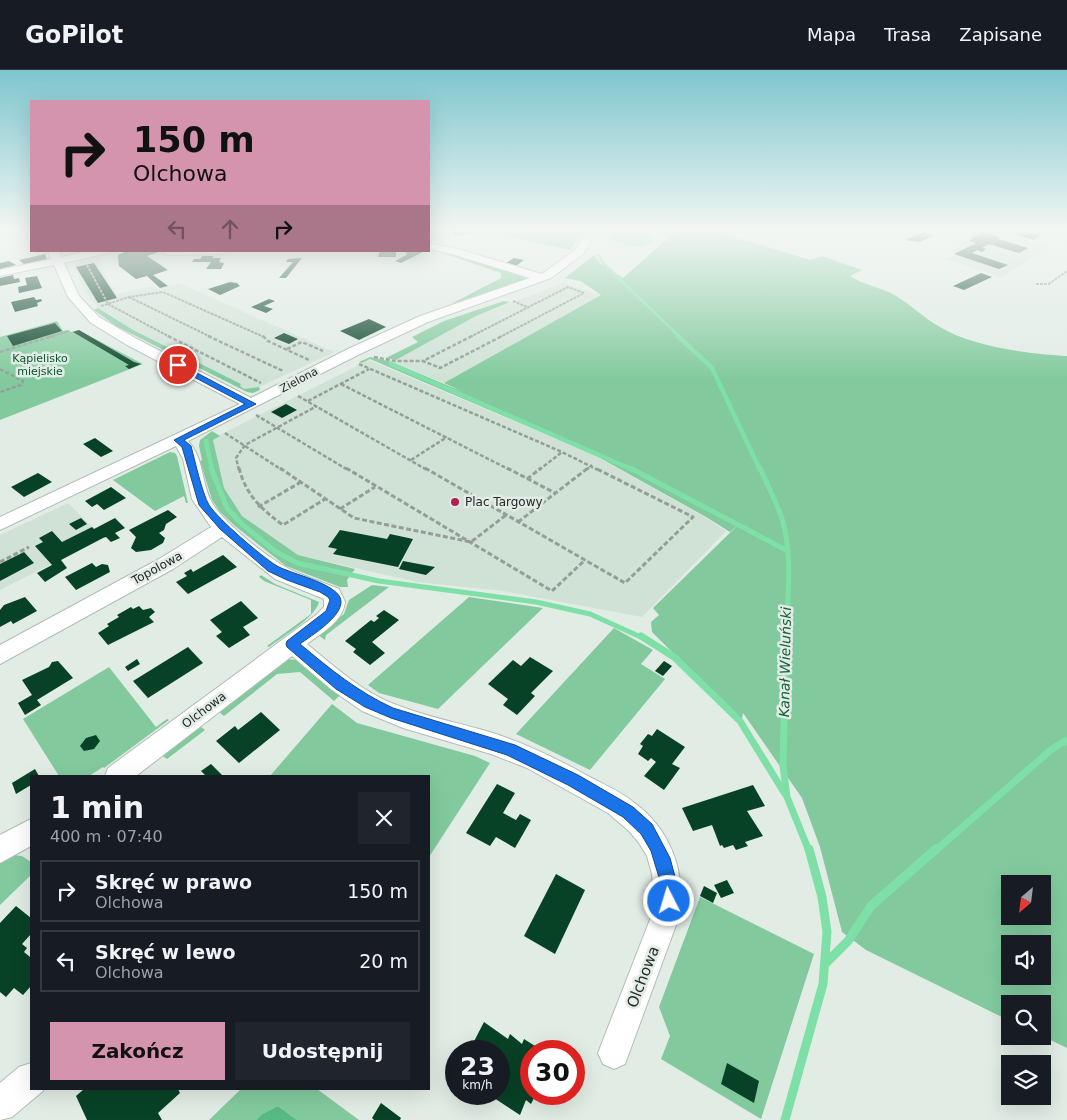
<!DOCTYPE html>
<html lang="pl">
<meta charset="utf-8">
<style>
:root{--surface:#171b24;--page:#20242c;--text:#f1f3f6;--muted:#9ea1a6;--line:#363941;--accent:#d494ad}
body{margin:0;font-family:"DejaVu Sans",sans-serif;background:var(--page);color:var(--text);height:100vh;display:flex;flex-direction:column;font-size:19px;white-space:nowrap}
*{box-sizing:border-box;margin:0}
p{font-size:16px;color:var(--muted)}
.icon{flex:none;width:28px;height:28px;fill:none;stroke:currentColor;stroke-width:2;stroke-linecap:round;stroke-linejoin:round}
.map{position:relative;flex:1;overflow:hidden}
.drawer{position:absolute;left:30px;top:705px;width:400px;height:315px;display:flex;flex-direction:column;background:var(--surface);border-radius:0px;box-shadow:0 5px 20px #0002}
.drawer>*{flex:none}
.top-card{position:absolute;left:30px;top:30px;width:400px;height:152px;border-radius:0px;box-shadow:0 5px 20px #0002;background:#d494ad;color:#111;overflow:hidden}
.needle{width:32px;rotate:208deg}
.fabs{position:absolute;left:1001px;top:805px;display:grid;gap:10px}
.fabs a{display:grid;place-items:center;width:50px;height:50px;border-radius:0px;background:var(--surface);box-shadow:0 5px 20px #0002;font-size:25px}
.speed{position:absolute;left:445px;top:970px;display:flex;gap:10px;font-size:25px;font-weight:700;text-align:center}
.speed>*{display:grid;place-content:center;width:65px;height:65px;border-radius:50%;background:var(--surface);box-shadow:0 5px 20px #0002;line-height:1}
.speed small{font-size:12px;font-weight:400}
.speed .limit{border:8px solid #d22;background:#fff;color:#111}
.pin{position:absolute;display:grid;place-items:center;width:42px;height:42px;color:#fff;margin:-21px;border:2px solid #fff;border-radius:50%;box-shadow:0 1px 5px #0007}
.me{position:absolute;width:55px;margin:-28px;rotate:355deg;stroke-linejoin:round;filter:drop-shadow(0 0 4px #0008)}
.turn{display:flex;align-items:center;gap:18px;height:105px;padding:0 20px;font-size:22px}
.turn .icon{width:65px;height:65px;stroke-width:2.5}
.turn b{display:block;font-size:35px;line-height:42px}
.lanes{display:flex;align-items:center;height:48px;padding:0 20px;background:#0003;justify-content:center;gap:25px;direction:ltr}
.lanes .off{opacity:.35}
.round{display:grid;place-items:center;flex:none;width:52px;height:52px;border-radius:0px;background:var(--page)}
.head{display:flex;align-items:center;justify-content:space-between;height:85px;padding:0 20px}
h1{font-size:30px;font-weight:700;line-height:38px}
.cta{display:flex;gap:10px;margin-top:auto;padding:10px 20px}
.cta a{flex:1;height:58px;border-radius:0px;background:var(--accent);color:#111;font-size:20px;font-weight:700;line-height:58px;text-align:center}
.cta a+a{background:var(--page);color:var(--text)}
ul{padding:0;list-style:none}
li{display:flex;align-items:center;gap:15px;height:62px;margin:0 10px 8px;padding:0 10px;border:2px solid var(--line);border-radius:0px}
li div{flex:1}
li b{display:block;font-size:19px}
li em{font-style:normal}
header{display:flex;align-items:center;gap:30px;box-sizing:border-box;height:70px;padding:0 25px;background:var(--surface);border-bottom:1px solid var(--line)}
header strong{font-size:24px}
nav{display:flex;gap:28px;margin-inline-start:auto;font-size:18px}
.map>svg:first-child{display:block}
.built{fill:#d0e2d6}
.green{fill:#82ca9e;fill-rule:evenodd}
.forest{fill:#58ba83}
.water{fill:#7ee0a7}
.lines{fill:none;stroke-linecap:round;stroke-linejoin:round}
.stream-far4{stroke:#7ee0a7;stroke-width:3}
.stream-far3{stroke:#7ee0a7;stroke-width:4.5}
.stream-far2{stroke:#7ee0a7;stroke-width:5}
.stream-far1{stroke:#7ee0a7;stroke-width:7}
.stream{stroke:#7ee0a7;stroke-width:9}
.building{fill:#084226}
.street-casing{stroke:#b2bcb5;stroke-width:2}
.path-far2{stroke:#959d98;stroke-width:2;stroke-dasharray:3 1;stroke-linecap:butt}
.path-far1{stroke:#959d98;stroke-width:2.5;stroke-dasharray:4 2;stroke-linecap:butt}
.path{stroke:#959d98;stroke-width:3;stroke-dasharray:5 2.5;stroke-linecap:butt}
.street{fill:#fff;fill-rule:evenodd}
.route{fill:#1a73e8;stroke:#114b97}
.poi-dot{fill:#b02053;stroke:#e1ece5;stroke-width:2}
.labels{text-anchor:middle;dominant-baseline:central;stroke-width:5;stroke-linejoin:round;paint-order:stroke}
.far-park-label{font-size:11px;fill:#085633;stroke:#e1ece5}
.far-street-label{font-size:11px;fill:#242826;stroke:#e1ece5}
.poi-label{font-size:12px;fill:#242826;stroke:#e1ece5;text-anchor:start}
.street-label{font-size:12px;fill:#242826;stroke:#e1ece5}
.water-label{font-size:14px;font-style:italic;fill:#165f3b;stroke:#e1ece5}
.near-street-label{font-size:15px;fill:#242826;stroke:#e1ece5}
</style>
<header>
<strong>GoPilot</strong>
<nav><a>Mapa</a><a>Trasa</a><a>Zapisane</a></nav>
</header>
<div class="map">
<svg width="1067" height="1050" viewBox="0 0 1067 1050">
<rect width="100%" height="100%" fill="#e1ece5"/>
<g class="built">
<path d="M983 162 994 164 997 162H1016L1013 165 1048 178 1001 207 946 189 954 185 948 182Z"/>
<path d="M98 186 104 204 117 224 154 216 158 219 179 213 334 282 257 318 244 319 240 316 241 314 133 260 98 238 84 220 72 191Z"/>
<path d="M563 213 601 225 444 313 393 292 476 246Z"/>
<path d="M369 290 592 384 705 447 726 461 642 547 503 521 417 512 298 485 242 446 224 418 212 369Z"/>
<path d="M68 433 103 468 0 520V465Z"/>
</g>
<g class="green">
<path d="M500 162H582L570 180 496 164Z"/>
<path d="M675 162H719L810 190 822 186 862 200 850 206C863 215 879 217 893 224 910 234 924 248 940 257 973 277 1029 284 1067 286V978L1042 966V934H1010V951L866 880 842 862 820 777 802 728 743 643 742 648H733L680 595 672 582 652 562 651 552 659 545 653 538 740 453 730 462 706 447 593 384 370 289 362 293 359 292 370 287 392 292 463 322 444 313 601 225 581 211 565 208 594 185 601 194 623 208ZM1010 814H1042V846H1010ZM1010 874H1042V906H1010Z"/>
<path d="M430 179H435L531 208 451 234 501 208V203Z"/>
<path d="M504 231 510 232 476 246 396 290 386 288 418 272 412 267 444 251Z"/>
<path d="M98 238 133 260 241 314 240 316 244 319 259 317 260 320 253 323 247 322 116 256 94 240Z"/>
<path d="M57 251 63 261 68 260 71 262 78 260 143 294 0 350V267Z"/>
<path d="M212 361 220 366 213 370 224 418 242 446 298 485 355 499 347 510 348 517H340L286 496 235 456 220 442 212 430 200 391 202 390 199 376 200 370Z"/>
<path d="M170 382 175 383 177 386 188 433H186L184 426 155 441 113 410Z"/>
<path d="M261 505 275 514 319 532C315 548 282 567 269 577L267 576 311 544V530L264 511 259 507Z"/>
<path d="M372 515 389 517 326 565 325 570 317 564 344 544 349 530Z"/>
<path d="M469 527 543 538 438 639 379 623 368 615Z"/>
<path d="M614 558 653 580 641 594 665 609 590 700 516 664Z"/>
<path d="M285 589 297 590 342 623 334 631 300 602 277 604 224 646 219 642Z"/>
<path d="M109 597 156 657 167 649 169 650 104 698 103 697 89 706H59L23 649Z"/>
<path d="M332 634 357 653 475 686 490 693 429 787V706H270Z"/>
<path d="M200 656 205 660 167 689 160 684Z"/>
<path d="M13 785 22 786 31 792V805L0 835V791Z"/>
<path d="M700 827 814 884 761 1049 661 989 670 966 659 937Z"/>
<path d="M241 1019H317L359 1050H297L278 1036 262 1044 256 1050H209Z"/>
</g>
<path class="forest" d="M278 1036 297 1050H256L262 1044Z"/>
<path class="water" d="M625 162 650 167 653 170C642 182 626 174 612 171L610 168 617 163Z"/>
<g class="lines">
<path class="stream-far4" d="M598 185 604 194 680 267"/>
<g class="stream-far3">
<path d="M678 266 712 298 760 400"/>
<path d="M391 294 633 400"/>
<path d="M206 371 212 400"/>
</g>
<g class="stream-far2">
<path d="M211 398 227 438 243 455 276 482 297 493 379 511 536 532 590 544 643 568"/>
<path d="M630 398 788 481"/>
<path d="M760 398C768 416 777 433 783 452 793 489 787 530 786 568"/>
</g>
<g class="stream-far1">
<path d="M641 566 674 587 740 651 785 724"/>
<path d="M786 566 783 696 787 727 809 781"/>
<path d="M935 781 1052 679 1067 670"/>
</g>
<g class="stream">
<path d="M826 893 848 871 871 836 936 779"/>
<path d="M785 1050 823 914 827 862 822 827 809 779"/>
</g>
</g>
<g class="building">
<path d="M449 162H469L471 163 457 166Z"/>
<path d="M923 162 934 165 920 172 905 170Z"/>
<path d="M984 162 1000 167 998 169 1028 178 1019 183 989 174 982 178 986 179 982 182 977 180 972 183 1008 195 999 199 954 184 976 173 969 171 973 169 970 168Z"/>
<path d="M1021 162H1030L1040 165 1034 170 1016 165Z"/>
<path d="M126 181H162L147 186 168 200 153 205 168 216 160 218 147 206 136 209 119 196 118 185Z"/>
<path d="M380 181H396V187H378Z"/>
<path d="M410 181 423 182 401 193 395 191 408 184 405 183Z"/>
<path d="M45 184 47 190 25 195 19 190Z"/>
<path d="M202 186H214L212 188H221L219 192 224 193 221 199H206L211 192H192L194 189H200Z"/>
<path d="M302 188 286 208H279L293 192H286L288 189Z"/>
<path d="M514 188 524 190 516 196 506 193Z"/>
<path d="M9 191 16 195 0 199V193Z"/>
<path d="M94 193 117 228 98 233 76 197Z"/>
<path d="M981 203 992 207 964 220 953 216Z"/>
<path d="M13 205 14 209 19 208 20 212 0 216V208Z"/>
<path d="M37 206 42 218 19 223 18 217 27 215 25 208Z"/>
<path d="M230 212 237 213 240 216 220 225 208 219Z"/>
<path d="M34 227 36 230 41 229 42 231 37 233 38 236 15 242 11 232Z"/>
<path d="M269 229 275 231 264 236 273 239 266 243 251 237Z"/>
<path d="M369 249 386 257 359 270 340 261Z"/>
<path d="M55 253 62 261 13 276 7 266Z"/>
<path d="M79 260 134 292 141 294 129 299 125 296 129 295 73 262Z"/>
<path d="M284 263 298 269 289 274 274 268Z"/>
<path d="M286 334 297 340 282 348 271 342Z"/>
<path d="M95 368 113 381 101 387 83 374Z"/>
<path d="M38 403 52 412 24 427 11 417Z"/>
<path d="M111 417 126 428 104 440 97 434 92 437 85 431Z"/>
<path d="M168 440 177 447 166 454 164 460 159 463 165 468 163 473 151 480 136 482 131 478 136 467 129 460Z"/>
<path d="M81 448 87 454 76 460 69 454Z"/>
<path d="M115 448 125 458 115 463 120 468 111 472 106 467 103 468 61 490 67 498 45 512 37 503 52 495 35 476 43 472 39 468 52 461 62 472 92 457 94 459Z"/>
<path d="M340 460 387 469 390 464 413 469 398 497 333 484 337 479 328 477Z"/>
<path d="M24 482 34 493 0 511V494Z"/>
<path d="M223 485 237 497 188 524 176 512 187 506 184 503 191 499 193 502Z"/>
<path d="M403 491 435 497 426 505 399 499Z"/>
<path d="M92 493 96 497 102 494 108 495 110 502 76 520 65 507Z"/>
<path d="M25 527 37 541 13 554 11 551 0 557V540L4 535Z"/>
<path d="M241 531 258 548 243 557 250 565 229 578 216 566 222 562 210 550Z"/>
<path d="M139 536 143 540 151 538 155 542 149 547 154 552 108 575 98 563 109 556 107 554 119 547 117 545 131 537 133 539Z"/>
<path d="M384 540 399 550 372 572 385 583 370 595 353 582 356 579 345 571 371 550 374 552 379 548 376 546Z"/>
<path d="M188 577 203 593 148 628 133 611Z"/>
<path d="M530 587 553 601 531 623 535 626 517 645 503 635 508 629 488 614 513 590 521 596Z"/>
<path d="M137 589 140 594 128 601 125 597Z"/>
<path d="M58 591 73 608 37 630 41 635 25 645 18 633 32 625 22 610 49 597 52 592Z"/>
<path d="M664 591 672 596 663 606 655 601Z"/>
<path d="M261 642 280 660 239 693 216 671 235 656 238 660Z"/>
<path d="M657 659 685 677 672 694 680 698 664 720 644 706 656 692 651 688 648 691 638 684 643 676 640 674 648 664 652 666Z"/>
<path d="M96 665 100 671 94 679 84 681 80 676 86 668Z"/>
<path d="M211 694 223 706H206L201 701Z"/>
<path d="M35 699 39 706H31V715L16 724 12 713Z"/>
<path d="M497 714 515 723 503 743 516 750 520 744 531 750 515 778 496 767 490 776 466 763Z"/>
<path d="M753 715 765 736 747 741 763 766 745 772 748 776 736 780 733 775 724 778 722 775 720 776 712 755 693 761 682 738Z"/>
<path d="M556 804 585 820 555 884 524 866Z"/>
<path d="M727 810 734 823 721 828 714 815Z"/>
<path d="M704 816 717 823 713 833 700 826Z"/>
<path d="M16 836 31 848V864L22 874 27 878 24 882 30 887 31 885V916L23 925 14 918 6 927 0 922V853Z"/>
<path d="M484 952 508 969 510 964 522 974 524 969 543 981H531V1024H536L531 1034 526 1030 520 1045 488 1024H499V981H469Z"/>
<path d="M727 993 759 1011 754 1033 721 1014Z"/>
<path d="M84 1019H178L180 1023 158 1043 162 1050H87L76 1026Z"/>
<path d="M381 1033 401 1048 400 1050H374L372 1048Z"/>
</g>
<g class="lines">
<defs>
<g id="street">
<path d="M23 162H31V166L24 164Z"/>
<path d="M586 162H596L583 184 551 208 428 252 358 285 188 371C204 388 201 411 211 431 221 451 269 489 289 499 305 507 322 512 339 519L345 532C343 552 321 563 307 574 335 597 361 621 394 634 426 647 460 653 493 663 526 674 556 688 586 705 601 713 618 720 632 731 670 758 687 802 679 847L625 994 614 999 603 994 598 983 651 847 654 832 652 804 647 786 639 773 630 762 608 743 527 698 491 684 403 658 362 641 332 620 292 586 136 706H105L108 698 316 545 324 537V529L275 509 222 467 173 499 0 594V575L159 489 211 457 192 429 183 389 176 376 0 460V447L240 334 127 275 91 253 68 227 54 195 0 206V200L51 189 48 181H59L61 187 87 181H109L108 183 64 193 79 226 99 247 137 269 251 328 348 279 420 246 530 208 452 184 429 179V173L458 179 542 204 575 180Z"/>
<path d="M164 181H227L222 184 169 185 165 184Z"/>
<path d="M31 749V776L0 793V765Z"/>
<path d="M31 993V1019H43V1021L12 1047 0 1050V1013L19 997Z"/>
</g>
</defs>
<use href="#street" class="street-casing"/>
<g class="path-far2">
<path d="M87 195 108 234 170 267"/>
<path d="M1036 214H1049L1067 201"/>
<path d="M129 227 211 267"/>
<path d="M513 231 527 237"/>
<path d="M101 236 129 227 163 222 264 267"/>
<path d="M49 267 69 261"/>
<path d="M470 267 568 217 584 223 500 267"/>
</g>
<g class="path-far1">
<path d="M168 266 261 313"/>
<path d="M208 266 283 301"/>
<path d="M263 266 268 271 309 290"/>
<path d="M472 266 423 291 440 298 502 266"/>
<path d="M287 279 302 272 323 281"/>
<path d="M0 282 53 266"/>
<path d="M374 287 395 291H423"/>
<path d="M359 294 562 382 598 400"/>
<path d="M0 299 23 311 21 315 0 322"/>
<path d="M341 314 510 400"/>
<path d="M298 326 427 400"/>
<path d="M308 331 369 299"/>
<path d="M256 345 348 400"/>
<path d="M225 363 282 400"/>
<path d="M411 390 447 367"/>
<path d="M239 400 236 388 245 375 317 336"/>
<path d="M539 400 562 382"/>
<path d="M586 400 592 395"/>
</g>
<g class="path">
<path d="M239 398C246 425 261 439 283 455L325 429"/>
<path d="M280 398 354 448 471 472 506 445"/>
<path d="M346 398 552 521 585 490"/>
<path d="M425 398 625 513 693 447 595 398"/>
<path d="M507 398 555 423"/>
<path d="M527 409 541 398"/>
<path d="M258 437 301 412"/>
<path d="M340 439 375 417"/>
<path d="M518 452 588 398"/>
<path d="M0 492 29 477"/>
</g>
<use href="#street" class="street"/>
</g>
<linearGradient id="sky" x2="0" y2="1"><stop stop-color="#7dc6ce"/><stop offset="0.52" stop-color="#f2f6f3"/><stop offset="1" stop-color="#f2f6f3" stop-opacity="0"/></linearGradient>
<rect width="1067" height="309" fill="url(#sky)"/>
<path class="route" d="M178 293 256 334 184 370 191 376C195 391 202 423 209 435 219 450 261 486 277 496 291 504 340 514 341 531 342 547 312 565 300 574 330 599 358 622 393 638L515 675 578 705 633 737 652 754 670 788 677 814V831L675 837 669 839 664 837 661 831V814L651 781 641 764 623 747 568 715 507 685 391 648 365 637 336 619 287 577 286 574 287 571 326 541 330 530 328 527 320 522 287 510 268 501 220 459 199 435 182 377 174 370 245 334 175 297V294Z"/>
<circle class="poi-dot" cx="455" cy="432" r="5"/>
<g class="labels">
<g class="far-park-label">
<text x="40" y="288">Kąpielisko<tspan x="40" dy="13">miejskie</tspan></text>
</g>
<g class="far-street-label">
<text transform="translate(299 310) rotate(-28)">Zielona</text>
</g>
<g class="poi-label">
<text x="465" y="432">Plac Targowy</text>
</g>
<g class="street-label">
<text transform="translate(157 498) rotate(-29)">Topolowa</text>
<text transform="translate(204 640) rotate(-37)">Olchowa</text>
</g>
<g class="water-label">
<text transform="translate(785 592) rotate(-89)">Kanał Wieluński</text>
</g>
<g class="near-street-label">
<text transform="translate(643 907) rotate(-69)">Olchowa</text>
</g>
</g>
</svg>
<div class="fabs">
<a><svg class="needle" viewBox="-14 -14 28 28"><path d="M0-13l5 13h-10z" fill="#e53935"/><path d="M0 13l5-13h-10z" fill="#9ea1a6"/></svg></a>
<a><svg class="icon" aria-label="sound" viewBox="0 0 24 24"><path d="M4 9h4l5-4v14l-5-4H4zM17 9q2 3 0 6"/></svg></a>
<a><svg class="icon" aria-label="search" viewBox="0 0 24 24"><circle cx="10" cy="10" r="6"/><path d="M15 15l6 6"/></svg></a>
<a><svg class="icon" aria-label="layers" viewBox="0 0 24 24"><path d="M12 4l9 5-9 5-9-5zM3 14l9 5 9-5"/></svg></a>
</div>
<div class="speed"><div>23<small>km/h</small></div><div class="limit">30</div></div>
<div class="pin" style="left:178px;top:295px;background:#d93025"><svg class="icon" aria-label="arrive" viewBox="0 0 24 24"><path d="M6 21V4h12l-3 4 3 4H6"/></svg></div>
<svg class="me" style="left:669px;top:831px" viewBox="-20 -20 40 40"><circle r="17" fill="#1a73e8" stroke="#fff" stroke-width="3"/><path d="M0-11L8 9 0 5-8 9z" fill="#fff"/></svg>
<div class="top-card">
<div class="turn"><svg class="icon" aria-label="right" viewBox="0 0 24 24"><path d="M7 20v-9h11M14 6l5 5-5 5"/></svg><div><b>150 m</b>Olchowa</div></div>
<div class="lanes"><svg class="icon off" aria-label="left" viewBox="0 0 24 24"><path d="M17 20v-9H6M10 6l-5 5 5 5"/></svg><svg class="icon off" aria-label="ahead" viewBox="0 0 24 24"><path d="M12 20V5M6 11l6-6 6 6"/></svg><svg class="icon" aria-label="right" viewBox="0 0 24 24"><path d="M7 20v-9h11M14 6l5 5-5 5"/></svg></div>
</div>
<section class="drawer">
<div class="head"><div><h1>1 min</h1><p>400 m · 07:40</p></div><a class="round"><svg class="icon" aria-label="close" viewBox="0 0 24 24"><path d="M6 6l12 12M18 6L6 18"/></svg></a></div>
<ul>
<li><svg class="icon" aria-label="right" viewBox="0 0 24 24"><path d="M7 20v-9h11M14 6l5 5-5 5"/></svg><div><b>Skręć w prawo</b><p>Olchowa</p></div><em>150 m</em></li>
<li><svg class="icon" aria-label="left" viewBox="0 0 24 24"><path d="M17 20v-9H6M10 6l-5 5 5 5"/></svg><div><b>Skręć w lewo</b><p>Olchowa</p></div><em>20 m</em></li>
</ul>
<div class="cta"><a>Zakończ</a><a>Udostępnij</a></div>
</section>
</div>
